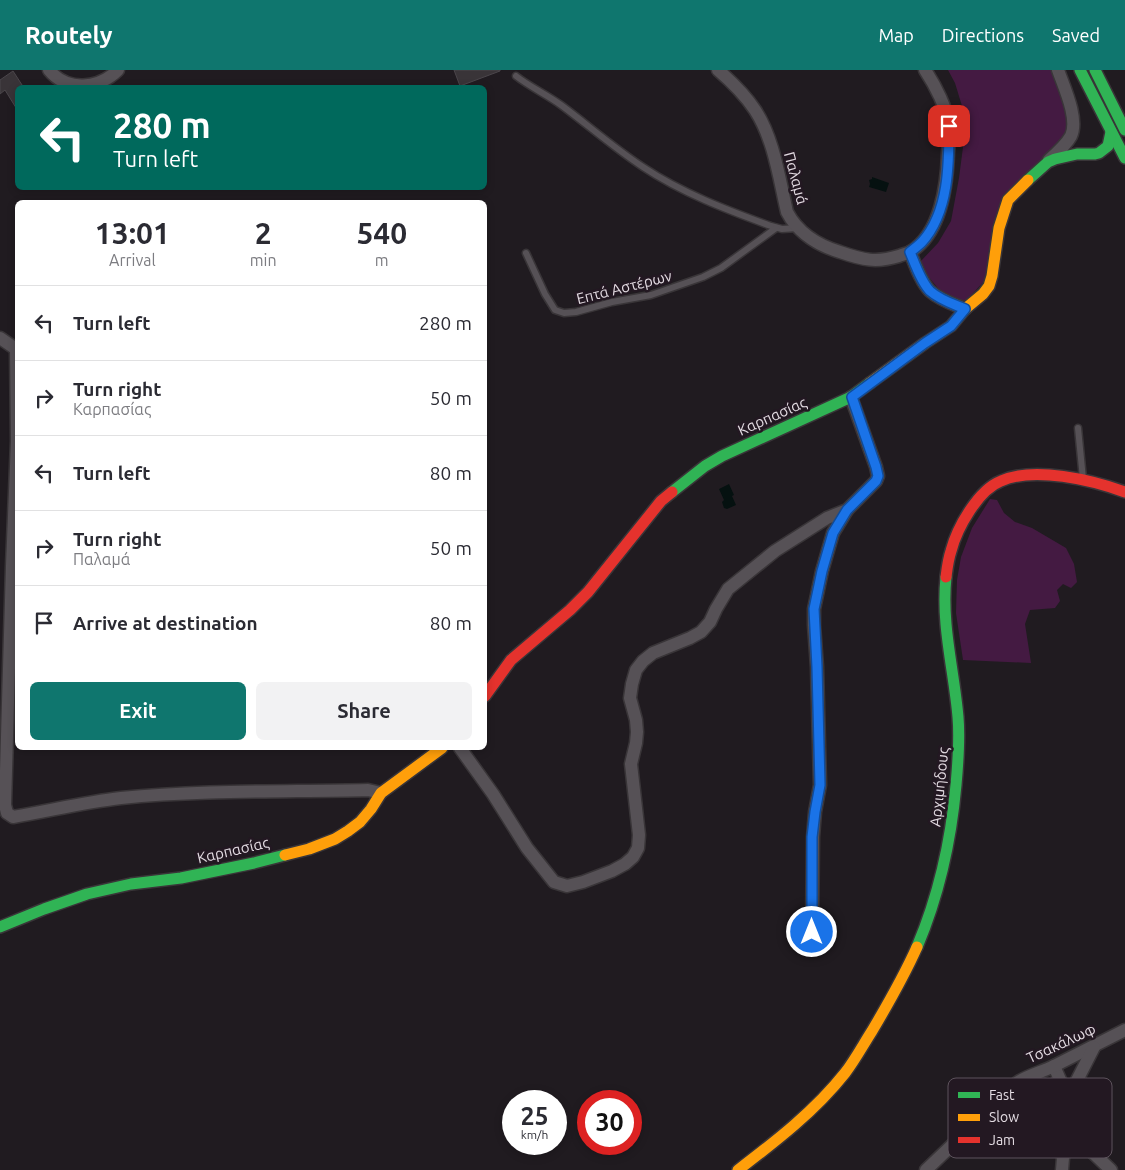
<!DOCTYPE html>
<meta charset="utf-8">
<style>
:root{--surface:#fff;--page:#f2f2f3;--text:#2b2b33;--muted:#7c7c81;--line:#e1e1e2;--accent:#0f766e}
body{margin:0;font-family:Ubuntu,sans-serif;background:var(--page);color:var(--text);height:100vh;display:flex;flex-direction:column;font-size:19px;white-space:nowrap}
*{box-sizing:border-box;margin:0}
p{font-size:16px;color:var(--muted)}
.icon{flex:none;width:28px;height:28px;fill:none;stroke:currentColor;stroke-width:2;stroke-linecap:round;stroke-linejoin:round}
.map{position:relative;flex:1;overflow:hidden}
.panel{position:absolute;left:15px;top:130px;width:472px;height:550px;display:flex;flex-direction:column;background:var(--surface);border-radius:8px;box-shadow:0 2px 8px #0003}
.panel>*{flex:none}
.hud{position:absolute;left:15px;top:15px;width:472px;height:105px;border-radius:8px;box-shadow:0 2px 8px #0003;background:#00695c;color:#fff;overflow:hidden}
.speed{position:absolute;left:502px;top:1020px;display:flex;gap:10px;font-size:25px;font-weight:700;text-align:center}
.speed>*{display:grid;place-content:center;width:65px;height:65px;border-radius:50%;background:var(--surface);box-shadow:0 2px 8px #0003;line-height:1}
.speed small{font-size:12px;font-weight:400}
.speed .limit{border:8px solid #d22;background:#fff;color:#111}
.pin{position:absolute;display:grid;place-items:center;width:42px;height:42px;color:#fff;margin:-21px;border-radius:10px;box-shadow:0 2px 8px #0006}
.me{position:absolute;width:55px;margin:-28px;rotate:0deg;stroke-linejoin:round;filter:drop-shadow(0 0 4px #0008)}
.turn{display:flex;align-items:center;gap:18px;height:105px;padding:0 15px;font-size:22px}
.turn .icon{width:65px;height:65px;stroke-width:2.5}
.turn b{display:block;font-size:35px;line-height:42px}
.eta{display:flex;justify-content:space-evenly;align-items:center;height:85px;text-align:center}
.eta b{font-size:30px;font-weight:700;line-height:35px}
.primary-button{display:flex;gap:10px;margin-top:auto;padding:10px 15px}
.primary-button a{flex:1;height:58px;border-radius:8px;background:var(--accent);color:#fff;font-size:20px;font-weight:700;line-height:58px;text-align:center}
.primary-button a+a{background:var(--page);color:var(--text)}
ul{padding:0;list-style:none}
li{display:flex;align-items:center;gap:15px;height:75px;padding:0 15px;border-top:1px solid var(--line)}
li div{flex:1}
li b{display:block;font-size:19px}
li em{font-style:normal}
header{display:flex;align-items:center;gap:30px;box-sizing:border-box;height:70px;padding:0 25px;background:var(--accent);color:#fff}
header strong{font-size:24px}
nav{display:flex;gap:28px;margin-inline-start:auto;font-size:18px}
.map>svg:first-child{display:block}
.green{fill:#441a42}
.water{fill:#051110}
.building{fill:#393438;stroke:#4b464b}
.lines{fill:none;stroke-linecap:round;stroke-linejoin:round}
.lane-casing{stroke:#393538;stroke-width:9}
.street-casing{stroke:#393538;stroke-width:15}
.fast-casing{stroke:#393538;stroke-width:14}
.slow-casing{stroke:#393538;stroke-width:14}
.jam-casing{stroke:#393538;stroke-width:14}
.lane{stroke:#565156;stroke-width:6}
.street{stroke:#565156;stroke-width:12}
.fast{stroke:#30b455;stroke-width:11}
.slow{stroke:#ff9f0a;stroke-width:11}
.jam{stroke:#e5322d;stroke-width:11}
.route-casing{stroke:#114b97;stroke-width:12}
.route{stroke:#1a73e8;stroke-width:9}
.labels{text-anchor:middle;dominant-baseline:central;stroke-width:5;stroke-linejoin:round;paint-order:stroke}
.street-label{font-size:15px;fill:#e4dce3;stroke:#231822}
.key{fill:#231822;stroke:#5d535c;stroke-width:1}
.key-label{font-size:14px;fill:#e4dce3}
</style>
<header>
<strong>Routely</strong>
<nav><a>Map</a><a>Directions</a><a>Saved</a></nav>
</header>
<div class="map">
<svg width="1125" height="1100" viewBox="0 0 1125 1100">
<rect width="100%" height="100%" fill="#201b20"/>
<g class="green">
<path d="M948 0H1055L1070 55 1068 65 1012 118 989 206 963 234 942 223 922 199 920 192 938 173 951 151 959 108 963 77 962 36 955 13Z"/>
<path d="M990 429 997 430 1004 443 1015 452 1032 458 1066 478 1074 494 1077 512 1071 518 1063 514 1057 520 1060 531 1055 538 1030 540 1025 554 1031 593 963 590 956 543 957 510 961 487 972 458Z"/>
</g>
<g class="water">
<path d="M872 107 889 113 886 122 869 117 870 114 869 110 872 109Z"/>
<path d="M729 414 734 425 732 426 736 435 727 439 724 438 722 432 724 430 719 419Z"/>
</g>
<g class="building">
<path d="M454 0H500V1L460 16Z"/>
<path d="M13 1 24 18H18V41L5 20 0 24V10Z"/>
</g>
<g class="lines">
<defs>
<g id="lane">
<path d="M516 6C530 17 546 24 561 35 588 55 614 78 643 97 682 123 727 140 771 156L782 159 798 158"/>
<path d="M526 183 545 224 555 240 564 243 576 242 612 232 651 225 703 207 721 198 776 158"/>
<path d="M1078 358 1083 409"/>
</g>
<g id="street">
<path d="M49 0C67 22 99 19 118 0"/>
<path d="M718 0C732 12 745 25 755 40 774 69 779 108 787 142 798 163 817 175 840 182 863 190 876 193 899 186 903 184 907 184 910 182 941 164 947 114 948 83 949 74 950 64 949 56 947 38 935 15 925 0"/>
<path d="M1049 90C1057 83 1066 75 1071 66 1079 49 1064 17 1058 0"/>
<path d="M910 182C915 194 921 212 930 221 940 230 953 234 965 239"/>
<path d="M0 268 16 279 17 371 12 496 5 735 7 743 13 747C49 741 85 732 121 728 203 720 286 722 368 720L381 723"/>
<path d="M460 678 493 724 527 778 554 812 567 816 583 812 612 801 625 794 633 787 638 778 639 765 631 694 636 673 637 662 636 650 630 628 632 614 636 600 643 591 653 583 690 568 701 562 710 552 716 539 728 519 775 481 827 448 847 440 876 411 878 406 876 397 851 327"/>
<path d="M812 863 813 767 815 742 820 715 817 597 814 555V539L822 501 833 463 847 440"/>
<path d="M1054 996 1068 1028"/>
<path d="M1065 1056 1111 1100"/>
<path d="M926 1100 1018 1012C1029 1005 1042 1002 1054 996 1078 984 1101 972 1125 960"/>
<path d="M1062 1100 1068 1028 1094 977"/>
</g>
<g id="fast">
<path d="M1080 0 1125 88"/>
<path d="M1095 0 1125 60"/>
<path d="M1028 110 1048 92 1055 89 1077 84H1095L1099 83 1108 76 1111 62"/>
<path d="M672 422 705 396 722 386 851 327 870 313"/>
<path d="M0 857 44 839 87 824 131 814 181 808 254 793 285 785"/>
<path d="M917 877C939 825 951 771 956 715 958 693 960 670 958 647 954 600 941 555 946 507"/>
</g>
<g id="slow">
<path d="M870 313 925 273 951 256 965 239 983 224 989 216 992 206 999 158 1008 130 1028 110"/>
<path d="M285 785 309 779 335 769 348 761 360 752 371 739 381 723 442 678"/>
<path d="M738 1100C776 1071 815 1041 845 1003 855 990 863 975 872 961 888 934 904 906 917 877"/>
</g>
<g id="jam">
<path d="M946 507C947 499 948 490 951 481 957 458 978 420 1001 411 1034 396 1092 410 1125 422"/>
<path d="M485 626 511 590 570 540 588 522 661 431 672 422"/>
</g>
</defs>
<use href="#lane" class="lane-casing"/>
<use href="#street" class="street-casing"/>
<use href="#fast" class="fast-casing"/>
<use href="#slow" class="slow-casing"/>
<use href="#jam" class="jam-casing"/>
<use href="#lane" class="lane"/>
<use href="#street" class="street"/>
<use href="#fast" class="fast"/>
<use href="#slow" class="slow"/>
<use href="#jam" class="jam"/>
</g>
<g class="lines">
<defs>
<path id="route" d="M812 862V767L815 742 820 715 817 597 814 539 822 501 833 463 847 440 876 411 878 406 876 397 852 327 925 273 951 256 965 239C953 234 940 230 930 221 921 212 915 194 910 182 914 179 918 176 922 172 949 142 949 94 949 56"/>
</defs>
<use href="#route" class="route-casing"/>
<use href="#route" class="route"/>
</g>
<g class="labels">
<g class="street-label">
<text transform="translate(796 108) rotate(75)">Παλαμά</text>
<text transform="translate(624 217) rotate(-14)">Επτά Αστέρων</text>
<text transform="translate(772 346) rotate(-24)">Καρπασίας</text>
<text transform="translate(939 717) rotate(-84)">Αρχιμήδους</text>
<text transform="translate(233 780) rotate(-13)">Καρπασίας</text>
<text transform="translate(1061 973) rotate(-25)">Τσακάλωφ</text>
</g>
</g>
<rect x="948" y="1008" width="164" height="80" rx="8" class="key"/>
<rect x="958" y="1022" width="22" height="6" fill="#30b455"/>
<rect x="958" y="1044" width="22" height="7" fill="#ff9f0a"/>
<rect x="958" y="1067" width="22" height="6" fill="#e5322d"/>
<g class="key-label">
<text x="989" y="1030">Fast</text>
<text x="989" y="1052">Slow</text>
<text x="989" y="1075">Jam</text>
</g>
</svg>
<div class="speed"><div>25<small>km/h</small></div><div class="limit">30</div></div>
<div class="pin" style="left:949px;top:56px;background:#d93025"><svg class="icon" aria-label="arrive" viewBox="0 0 24 24"><path d="M6 21V4h12l-3 4 3 4H6"/></svg></div>
<svg class="me" style="left:812px;top:862px" viewBox="-20 -20 40 40"><circle r="17" fill="#1a73e8" stroke="#fff" stroke-width="3"/><path d="M0-11L8 9 0 5-8 9z" fill="#fff"/></svg>
<div class="hud">
<div class="turn"><svg class="icon" aria-label="left" viewBox="0 0 24 24"><path d="M17 20v-9H6M10 6l-5 5 5 5"/></svg><div><b>280 m</b>Turn left</div></div>
</div>
<section class="panel">
<div class="eta">
<div><b>13:01</b><p>Arrival</p></div>
<div><b>2</b><p>min</p></div>
<div><b>540</b><p>m</p></div>
</div>
<ul>
<li><svg class="icon" aria-label="left" viewBox="0 0 24 24"><path d="M17 20v-9H6M10 6l-5 5 5 5"/></svg><div><b>Turn left</b></div><em>280 m</em></li>
<li><svg class="icon" aria-label="right" viewBox="0 0 24 24"><path d="M7 20v-9h11M14 6l5 5-5 5"/></svg><div><b>Turn right</b><p>Καρπασίας</p></div><em>50 m</em></li>
<li><svg class="icon" aria-label="left" viewBox="0 0 24 24"><path d="M17 20v-9H6M10 6l-5 5 5 5"/></svg><div><b>Turn left</b></div><em>80 m</em></li>
<li><svg class="icon" aria-label="right" viewBox="0 0 24 24"><path d="M7 20v-9h11M14 6l5 5-5 5"/></svg><div><b>Turn right</b><p>Παλαμά</p></div><em>50 m</em></li>
<li><svg class="icon" aria-label="arrive" viewBox="0 0 24 24"><path d="M6 21V4h12l-3 4 3 4H6"/></svg><div><b>Arrive at destination</b></div><em>80 m</em></li>
</ul>
<div class="primary-button"><a>Exit</a><a>Share</a></div>
</section>
</div>
